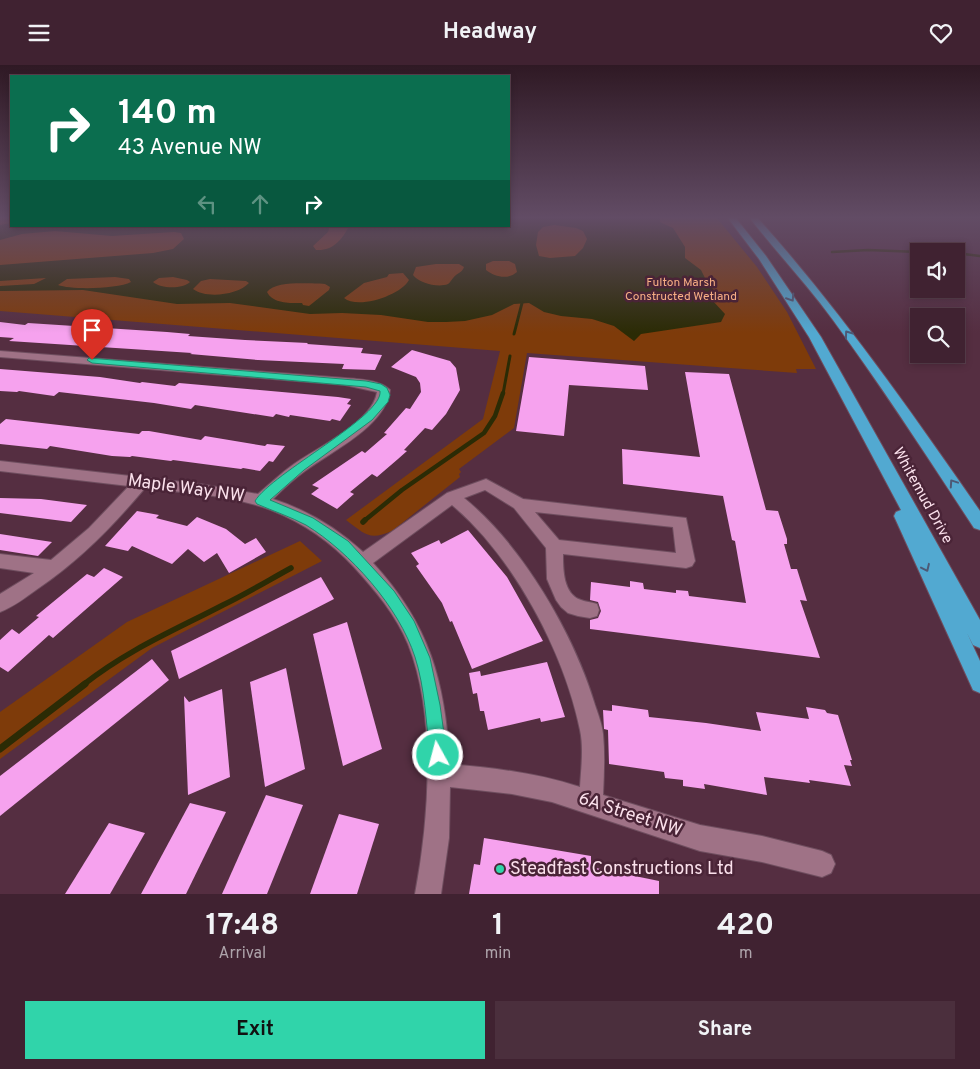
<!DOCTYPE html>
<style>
:root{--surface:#402231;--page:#4b2f3d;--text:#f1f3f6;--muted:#aea4ab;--line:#593f4d;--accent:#30d4aa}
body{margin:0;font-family:Overpass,sans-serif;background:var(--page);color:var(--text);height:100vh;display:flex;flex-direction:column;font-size:19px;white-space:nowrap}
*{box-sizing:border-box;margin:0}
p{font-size:16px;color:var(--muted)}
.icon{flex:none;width:28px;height:28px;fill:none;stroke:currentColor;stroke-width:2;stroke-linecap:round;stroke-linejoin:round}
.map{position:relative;height:829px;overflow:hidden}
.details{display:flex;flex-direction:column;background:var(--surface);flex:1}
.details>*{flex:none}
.banner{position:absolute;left:10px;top:10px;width:500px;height:152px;border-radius:0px;box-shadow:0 2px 8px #0003,0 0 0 1px var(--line);background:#0b6e4f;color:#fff;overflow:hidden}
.fabs{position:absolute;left:910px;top:178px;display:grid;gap:10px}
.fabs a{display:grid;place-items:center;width:55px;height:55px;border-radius:0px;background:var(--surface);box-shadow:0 2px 8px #0003,0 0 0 1px var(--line);font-size:25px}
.pin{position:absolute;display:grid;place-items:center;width:42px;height:42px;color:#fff;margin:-51px -21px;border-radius:50% 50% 50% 0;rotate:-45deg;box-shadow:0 0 5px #0007}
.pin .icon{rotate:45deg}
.me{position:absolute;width:55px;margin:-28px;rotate:353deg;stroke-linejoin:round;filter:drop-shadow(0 0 4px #0008)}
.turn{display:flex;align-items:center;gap:18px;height:105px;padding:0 25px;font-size:22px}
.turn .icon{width:65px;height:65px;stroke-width:2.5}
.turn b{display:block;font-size:35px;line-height:42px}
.lanes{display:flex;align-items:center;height:48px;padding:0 25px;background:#0003;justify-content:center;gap:25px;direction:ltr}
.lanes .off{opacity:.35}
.eta{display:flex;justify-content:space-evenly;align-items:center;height:85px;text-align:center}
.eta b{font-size:30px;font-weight:700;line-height:35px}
.action{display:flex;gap:10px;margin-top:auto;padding:10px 25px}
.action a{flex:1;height:58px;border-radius:0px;background:var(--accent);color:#111;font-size:20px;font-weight:700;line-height:58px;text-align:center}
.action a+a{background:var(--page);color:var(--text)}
header{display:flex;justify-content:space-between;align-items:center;height:65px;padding:0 25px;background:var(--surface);font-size:22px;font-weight:700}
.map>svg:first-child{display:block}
.green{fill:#7e3b0a}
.water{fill:#2b2b05;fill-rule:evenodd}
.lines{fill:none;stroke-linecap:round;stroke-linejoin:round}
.stream-far4{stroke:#2b2b05;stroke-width:2.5}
.stream-far3{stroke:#2b2b05;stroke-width:3}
.stream-far2{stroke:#2b2b05;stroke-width:4.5}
.stream-far1{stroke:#2b2b05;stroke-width:5.5}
.stream{stroke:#2b2b05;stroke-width:7}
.building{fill:#f6a2ee}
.minor-casing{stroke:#6f4e5f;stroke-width:2}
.highway-casing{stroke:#6f4e5f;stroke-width:2}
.minor{fill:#9f7286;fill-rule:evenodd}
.highway{fill:#52a9d1;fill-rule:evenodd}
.oneway{stroke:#4d5975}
.route{fill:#30d4aa;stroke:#1f8a6e}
.poi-dot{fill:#30d4aa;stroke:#4a2437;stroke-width:2}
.labels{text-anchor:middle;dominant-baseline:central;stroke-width:5;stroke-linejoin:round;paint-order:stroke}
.far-park-label{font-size:12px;fill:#f7ae85;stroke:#4a2437}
.street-label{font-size:15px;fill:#fbe1ec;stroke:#4a2437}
.near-street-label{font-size:18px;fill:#fbe1ec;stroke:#4a2437}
.near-poi-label{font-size:18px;fill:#fbe1ec;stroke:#4a2437;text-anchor:start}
</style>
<header><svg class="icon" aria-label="menu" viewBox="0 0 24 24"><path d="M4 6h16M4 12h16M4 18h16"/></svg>Headway<svg class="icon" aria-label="heart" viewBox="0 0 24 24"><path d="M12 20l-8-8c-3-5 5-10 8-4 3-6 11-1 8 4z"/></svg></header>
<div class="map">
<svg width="980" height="829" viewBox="0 0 980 829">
<rect width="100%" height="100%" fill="#552e41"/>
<g class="green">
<path d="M0 152H11V161H509V152H716L757 202 787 247 816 304H796L797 308 527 288 514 363 459 404 461 407 459 409 460 412 392 466C369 476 365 469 346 455L483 354 500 286 0 246Z"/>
<path d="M300 476 322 496 152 583 0 694V647L127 557Z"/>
</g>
<path class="water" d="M509 152H660V157L673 163 685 182V193L701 205 707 217 713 224 715 228 712 235 725 249 721 257 641 269 634 276 614 261 592 254 561 251 544 247 529 238 514 239 492 250 465 256 446 257H428L381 250 342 248 310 249 230 238 177 239 83 225 0 226V221L34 219 46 213 0 216V200L153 188 173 184 184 174 181 168 174 167 112 171 55 166 22 169 0 175V160L11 158V161H330L328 167 313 181 316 185C333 186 342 175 349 161H509ZM554 160 576 163 583 166 587 174 583 183 575 191 550 193 539 191 536 180 538 167 543 162ZM493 196H509L515 199 517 207C508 215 495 212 486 205V199ZM436 199H459L464 202C462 207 460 207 456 210 452 213 451 217 448 219 438 223 419 218 413 210L416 202ZM403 208 409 215C401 230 358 245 344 233L364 218 387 212 389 209ZM115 212 129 214 131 217C118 224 71 225 58 220L67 214ZM173 212 187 215 190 217C183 224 161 224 153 217L159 213ZM210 214 246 216 249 218C238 230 206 234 193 224L201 216ZM325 219 330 222 329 225 309 241 303 240 302 238C290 238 273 239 267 227 276 215 312 219 325 219Z"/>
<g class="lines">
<g class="stream-far4">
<path d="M832 187 868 185 919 187"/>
<path d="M956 188 980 191"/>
</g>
<g class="stream-far3">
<path d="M514 269 522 238"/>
<path d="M503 329 510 291"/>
</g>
<path class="stream-far2" d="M364 456 402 425 484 368 495 351 503 328"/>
<g class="stream-far1">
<path d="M363 457 365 455"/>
<path d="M83 620C129 584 173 566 223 540 246 529 269 515 291 503"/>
</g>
<path class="stream" d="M0 684 85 619"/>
</g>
<g class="building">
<path d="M0 257 25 260 28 258 167 267 190 269 188 271 245 275 308 278 307 279 363 283 361 288 382 290 375 305 342 304 344 299 258 295 190 289 192 288 9 276 14 273 0 272Z"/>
<path d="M412 285 450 296 456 303 460 325 446 349 432 365 425 363 404 385 407 386 398 394 377 412 372 409 350 427 354 429 337 444 311 429 319 423 312 420 362 386 365 388 387 369 384 368 406 343 410 344 421 327 420 318 416 312 391 302Z"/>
<path d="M529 292 645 301 648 325 569 320 564 371 516 366Z"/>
<path d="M0 304 100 312 140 318 142 317 175 321 179 318 338 332 351 334 347 339 351 340 340 356 332 354 330 356 290 350 289 352 276 349 273 352 195 340 191 344 154 338 59 327 54 331 19 326 17 327 0 326Z"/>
<path d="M685 307 729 309 766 445 778 446 787 474V479H784L791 504H797L807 536 800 535 820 593 590 564V555L598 553 601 546 598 537 590 535 591 517 630 522V516L643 518 644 524 676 528V525L688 526 689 531 746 538 735 476 732 475 723 431 623 419 622 384 700 392Z"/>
<path d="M6 354 139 369 142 366H149L201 375 205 371 265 381 267 379 285 381 273 397 269 396 260 406 243 403 241 404 173 395 171 396 132 391 130 392 112 391 50 381 47 384 0 379V359Z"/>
<path d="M0 433 41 434 87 440 71 457 0 448Z"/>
<path d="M137 446 159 450 156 453 187 461 197 452 226 464 245 479 256 473 266 487 229 508 217 488 204 497 188 484 172 499 132 481 128 486 105 481Z"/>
<path d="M468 465 507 512 543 576 472 604 452 556 450 557 442 538 416 501 419 499 411 488 439 475 441 479Z"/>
<path d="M0 469 52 477 38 491 0 485Z"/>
<path d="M104 503 123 512 53 573 49 570 8 607 0 602V575L12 564 19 569 39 552 36 551 87 509 94 512Z"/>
<path d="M321 512 334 534 179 614 171 586Z"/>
<path d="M347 557 382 684 343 701 313 569Z"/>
<path d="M152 594 169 615 0 751V711Z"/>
<path d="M547 597 565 652 541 657 540 653 488 665 484 646H480L477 628 473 629 469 608 480 606 481 611Z"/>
<path d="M286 603 305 704 265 722 250 617Z"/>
<path d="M222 624 230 712 188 730 184 631 189 637Z"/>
<path d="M612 640 648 645 649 652 706 658 761 666 756 647 809 654 806 642 825 645 827 648 838 650 852 695H850L852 701 844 700 851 721 809 715 810 718 764 712 767 730 704 719 705 724 683 721V715L665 713 664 707 609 699 608 665 604 664 603 645 612 646Z"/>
<path d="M266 730 303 740 267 829H222Z"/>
<path d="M190 738 226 747 186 829H141Z"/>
<path d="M339 749 379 759 357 829H310Z"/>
<path d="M109 758 145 768 110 829H65Z"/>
<path d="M484 773 591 791V802L659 816V829H469L474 799 480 800Z"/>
</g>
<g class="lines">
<defs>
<path id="minor" d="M0 286 345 313C359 314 381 315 390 325 386 361 332 386 305 406 294 414 283 424 273 434 307 445 337 463 363 487L447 428 486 414 523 434 686 453 695 496 692 501 686 503 563 489C563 504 563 529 581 535 586 537 591 537 597 539L599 545 597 551 590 553 578 551 568 548 561 542 556 535 547 514 546 483 514 443 485 425 464 433C522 480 574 569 595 640 598 649 602 659 603 669 605 689 604 709 603 730L700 760 762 771 822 786 831 790 835 799 831 808 822 812 762 797 700 786 552 737 512 729 450 722 449 773 441 829H415C429 755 437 651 408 579 396 550 375 525 354 502 331 477 304 458 271 445 231 430 187 428 145 423 112 462 78 497 36 525 25 533 13 542 0 547V529L34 508 0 503V489L51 495 89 463 129 421 0 406V396L200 419 258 429C270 419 281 408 294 399 318 382 373 357 377 327L345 320 0 292ZM452 440C513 491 564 587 580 665 584 683 581 704 580 722 537 708 494 703 450 699 445 616 430 560 373 498ZM535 447 673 462 676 488 559 475Z"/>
<g id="highway">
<path d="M727 152H735L766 191 821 272 980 555V583L973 580 967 568 980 596V628L973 625 894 451 896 447 901 445 809 272 759 194Z"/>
<path d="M749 152H757C839 244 910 345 980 446V465L974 463C928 393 883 323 833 255 807 219 776 187 749 152Z"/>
</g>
</defs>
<use href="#minor" class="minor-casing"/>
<use href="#highway" class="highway-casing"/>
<use href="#minor" class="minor"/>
<use href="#highway" class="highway"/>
</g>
<defs><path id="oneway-chevron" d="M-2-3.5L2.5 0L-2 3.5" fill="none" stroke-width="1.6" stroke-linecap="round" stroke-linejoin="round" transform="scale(1.25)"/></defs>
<g class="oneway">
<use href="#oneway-chevron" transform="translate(791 233) rotate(57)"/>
<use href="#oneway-chevron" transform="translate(848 269) rotate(-126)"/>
<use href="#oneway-chevron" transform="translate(953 418) rotate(-124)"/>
<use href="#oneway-chevron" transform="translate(926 503) rotate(65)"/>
</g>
<linearGradient id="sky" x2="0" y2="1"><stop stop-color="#2f1924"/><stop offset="0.57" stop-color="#624c65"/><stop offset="1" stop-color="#624c65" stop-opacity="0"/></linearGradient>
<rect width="980" height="268" fill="url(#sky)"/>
<path class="route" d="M89 293 366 316 381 319 387 323 390 330 388 337 372 355 304 405 270 435 313 453 348 476 394 526 414 556 430 593 440 640 447 690 444 696 438 699 432 696 430 690C426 658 425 623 415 592 399 542 350 487 306 460 291 452 273 446 257 439L255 436C272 408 384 351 380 326L366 322 92 298 87 295Z"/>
<circle class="poi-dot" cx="500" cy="804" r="5"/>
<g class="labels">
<g class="far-park-label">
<text x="681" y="218">Fulton Marsh<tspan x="681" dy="14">Constructed Wetland</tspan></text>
</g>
<g class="street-label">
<text transform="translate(922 431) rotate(61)">Whitemud Drive</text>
</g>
<g class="near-street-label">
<text transform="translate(186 424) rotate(8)">Maple Way NW</text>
<text transform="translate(630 750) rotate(18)">6A Street NW</text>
</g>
<g class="near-poi-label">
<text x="510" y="804">Steadfast Constructions Ltd</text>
</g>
</g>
</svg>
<div class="fabs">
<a><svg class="icon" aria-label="sound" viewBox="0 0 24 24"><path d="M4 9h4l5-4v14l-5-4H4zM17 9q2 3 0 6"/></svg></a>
<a><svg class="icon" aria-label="search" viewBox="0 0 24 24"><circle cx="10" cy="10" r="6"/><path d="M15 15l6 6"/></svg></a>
</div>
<div class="pin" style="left:92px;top:295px;background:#d93025"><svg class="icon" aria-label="arrive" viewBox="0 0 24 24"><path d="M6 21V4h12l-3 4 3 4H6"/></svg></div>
<svg class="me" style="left:438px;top:690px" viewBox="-20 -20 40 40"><circle r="17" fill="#30d4aa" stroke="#fff" stroke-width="3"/><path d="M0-11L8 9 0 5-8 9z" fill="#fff"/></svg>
<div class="banner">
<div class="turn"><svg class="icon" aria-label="right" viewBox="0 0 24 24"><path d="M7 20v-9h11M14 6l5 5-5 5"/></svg><div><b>140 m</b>43 Avenue NW</div></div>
<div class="lanes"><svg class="icon off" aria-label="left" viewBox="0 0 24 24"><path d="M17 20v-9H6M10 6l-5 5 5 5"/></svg><svg class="icon off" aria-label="ahead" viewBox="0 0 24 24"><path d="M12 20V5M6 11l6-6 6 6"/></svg><svg class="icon" aria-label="right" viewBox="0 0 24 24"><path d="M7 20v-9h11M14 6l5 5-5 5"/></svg></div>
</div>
</div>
<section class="details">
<div class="eta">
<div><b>17:48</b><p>Arrival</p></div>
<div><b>1</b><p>min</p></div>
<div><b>420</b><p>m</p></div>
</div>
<div class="action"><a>Exit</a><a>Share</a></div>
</section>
